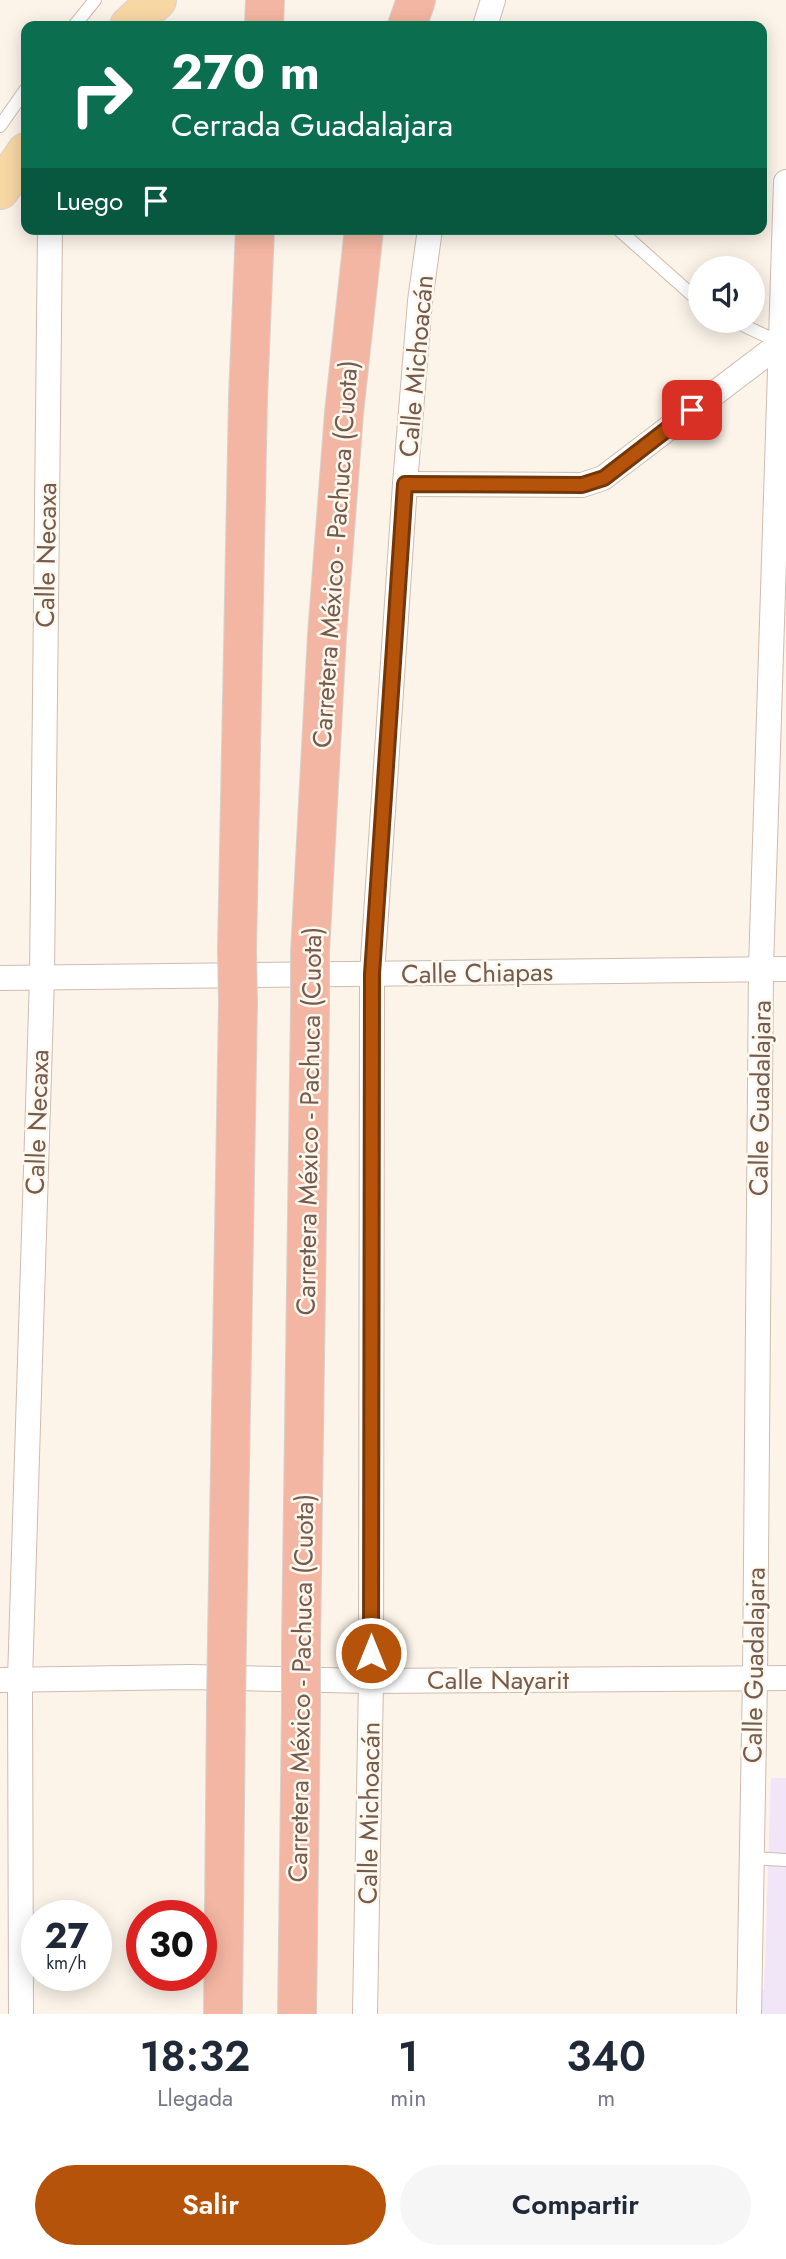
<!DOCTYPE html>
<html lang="es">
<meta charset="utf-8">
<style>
:root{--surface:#fff;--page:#f6f6f7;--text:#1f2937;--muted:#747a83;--accent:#b45309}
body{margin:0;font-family:Jost,sans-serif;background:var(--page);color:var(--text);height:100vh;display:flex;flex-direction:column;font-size:26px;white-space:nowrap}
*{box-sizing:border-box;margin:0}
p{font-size:23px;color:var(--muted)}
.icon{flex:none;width:38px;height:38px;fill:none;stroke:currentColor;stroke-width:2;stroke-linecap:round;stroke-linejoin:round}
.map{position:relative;height:2014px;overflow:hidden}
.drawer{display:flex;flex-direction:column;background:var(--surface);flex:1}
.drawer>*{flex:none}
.guide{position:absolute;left:21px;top:21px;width:746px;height:214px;border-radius:14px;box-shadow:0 4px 18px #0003;background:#0b6e4f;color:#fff;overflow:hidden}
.tools{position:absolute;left:688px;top:256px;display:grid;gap:14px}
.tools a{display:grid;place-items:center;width:77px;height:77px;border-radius:50%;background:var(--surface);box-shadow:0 4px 18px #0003;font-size:35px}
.speed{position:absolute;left:21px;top:1900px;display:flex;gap:14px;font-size:35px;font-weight:700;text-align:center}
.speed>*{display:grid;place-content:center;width:91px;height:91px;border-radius:50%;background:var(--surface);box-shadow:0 4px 18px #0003;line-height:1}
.speed small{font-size:18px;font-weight:400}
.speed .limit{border:10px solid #d22;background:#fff;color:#111}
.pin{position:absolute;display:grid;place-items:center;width:60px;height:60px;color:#fff;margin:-30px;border-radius:14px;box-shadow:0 4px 10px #0006}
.me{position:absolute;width:77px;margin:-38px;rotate:0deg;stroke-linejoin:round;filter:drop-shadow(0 0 5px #0008)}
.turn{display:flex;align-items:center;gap:24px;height:147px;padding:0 35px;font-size:32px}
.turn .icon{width:91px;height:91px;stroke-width:2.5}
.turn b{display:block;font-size:49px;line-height:60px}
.then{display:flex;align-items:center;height:66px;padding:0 35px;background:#0003;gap:14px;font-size:26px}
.eta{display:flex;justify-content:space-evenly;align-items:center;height:119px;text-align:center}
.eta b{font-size:42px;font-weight:600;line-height:49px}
.primary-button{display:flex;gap:14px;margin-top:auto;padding:14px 35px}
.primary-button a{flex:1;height:80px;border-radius:42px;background:var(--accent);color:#fff;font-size:28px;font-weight:600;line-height:80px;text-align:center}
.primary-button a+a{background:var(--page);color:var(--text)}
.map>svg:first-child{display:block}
.education{fill:#f1e5f8}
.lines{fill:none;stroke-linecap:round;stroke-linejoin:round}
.service-casing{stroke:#cebcaf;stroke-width:14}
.minor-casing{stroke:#cebcaf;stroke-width:26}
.primary-casing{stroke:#d9d1cd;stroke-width:40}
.motorway-casing{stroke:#d9d1cd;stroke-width:40}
.service{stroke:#fff;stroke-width:12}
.minor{stroke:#fff;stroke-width:24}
.primary{stroke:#f7d7a4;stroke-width:38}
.motorway{stroke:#f3b6a2;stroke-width:38}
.motorway-bridge-casing{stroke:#d9d1cd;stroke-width:40;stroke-linecap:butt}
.motorway-bridge{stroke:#f3b6a2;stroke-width:38}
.route-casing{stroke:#753606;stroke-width:18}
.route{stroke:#b45309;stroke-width:12}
.labels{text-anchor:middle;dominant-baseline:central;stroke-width:5;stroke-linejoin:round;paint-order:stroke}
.street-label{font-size:26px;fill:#765b4d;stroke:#fef8ef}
</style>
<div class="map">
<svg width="786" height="2014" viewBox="0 0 786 2014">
<rect width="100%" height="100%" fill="#fcf4e9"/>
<path class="education" d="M771 1778H786V2014H756V1990H764Z"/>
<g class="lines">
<defs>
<g id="service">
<path d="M74 26 95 0"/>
<path d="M0 126 26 89"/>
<path d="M618 229 700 302"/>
<path d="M732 320 781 343"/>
<path d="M751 1858 786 1860"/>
</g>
<g id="minor">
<path d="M485 26 493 0"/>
<path d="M405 484 582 485 603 478 781 343"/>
<path d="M0 978 786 969"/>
<path d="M0 1680 190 1677 371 1681 786 1678"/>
<path d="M21 2014 20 1680 42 978 50 229"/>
<path d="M365 2014 371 1681 372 974 405 484 420 301 430 229"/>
<path d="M749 2014 755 1678 761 968 786 182"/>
</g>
<g id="primary">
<path d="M129 26 157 0"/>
<path d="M0 190 26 152"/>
</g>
<g id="motorway">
<path d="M264 26 265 0"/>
<path d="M407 26 416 0"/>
<path d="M237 950 248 398 255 229"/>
<path d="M310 953 327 635 344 413 364 229"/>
<path d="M227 1639 238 1003"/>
<path d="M301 1645 310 1005"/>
<path d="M223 2014 226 1705"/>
<path d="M297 2014 301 1709"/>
</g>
</defs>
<use href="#service" class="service-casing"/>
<use href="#minor" class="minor-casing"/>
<use href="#primary" class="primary-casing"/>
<use href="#motorway" class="motorway-casing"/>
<use href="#service" class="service"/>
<use href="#minor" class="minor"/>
<use href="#primary" class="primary"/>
<use href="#motorway" class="motorway"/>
<defs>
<g id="motorway-bridge">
<path d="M237 950 238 1003"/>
<path d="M310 1005V953"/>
<path d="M226 1705 227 1639"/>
<path d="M301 1709V1645"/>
</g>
</defs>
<use href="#motorway-bridge" class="motorway-bridge-casing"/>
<use href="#motorway-bridge" class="motorway-bridge"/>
</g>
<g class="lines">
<defs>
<path id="route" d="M371 1653 372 974 405 484 582 485 604 478 692 410"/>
</defs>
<use href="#route" class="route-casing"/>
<use href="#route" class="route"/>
</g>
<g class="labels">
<g class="street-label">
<text transform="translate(416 366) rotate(-85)">Calle Michoacán</text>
<text transform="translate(335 554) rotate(-86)">Carretera México - Pachuca (Cuota)</text>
<text transform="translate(46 555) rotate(-89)">Calle Necaxa</text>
<text transform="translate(477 973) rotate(-1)">Calle Chiapas</text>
<text transform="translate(760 1098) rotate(-89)">Calle Guadalajara</text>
<text transform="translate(309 1121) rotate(-89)">Carretera México - Pachuca (Cuota)</text>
<text transform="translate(37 1122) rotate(-88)">Calle Necaxa</text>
<text transform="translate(754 1665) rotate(-89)">Calle Guadalajara</text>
<text x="498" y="1680">Calle Nayarit</text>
<text transform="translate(301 1688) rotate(-89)">Carretera México - Pachuca (Cuota)</text>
<text transform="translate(369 1813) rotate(-89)">Calle Michoacán</text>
</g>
</g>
</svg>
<div class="tools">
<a><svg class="icon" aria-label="sound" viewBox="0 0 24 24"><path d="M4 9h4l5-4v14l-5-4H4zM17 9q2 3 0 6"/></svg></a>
</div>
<div class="speed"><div>27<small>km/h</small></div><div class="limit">30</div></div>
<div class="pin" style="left:692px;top:410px;background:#d93025"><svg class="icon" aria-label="arrive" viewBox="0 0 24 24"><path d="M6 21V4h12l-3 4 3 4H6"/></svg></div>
<svg class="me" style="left:371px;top:1653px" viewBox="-20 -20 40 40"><circle r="17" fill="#b45309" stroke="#fff" stroke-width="3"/><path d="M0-11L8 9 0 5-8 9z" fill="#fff"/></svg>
<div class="guide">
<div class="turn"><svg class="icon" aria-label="right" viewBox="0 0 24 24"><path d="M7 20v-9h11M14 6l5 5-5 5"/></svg><div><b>270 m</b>Cerrada Guadalajara</div></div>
<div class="then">Luego<svg class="icon" aria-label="arrive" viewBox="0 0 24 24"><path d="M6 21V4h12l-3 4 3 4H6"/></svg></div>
</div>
</div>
<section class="drawer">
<div class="eta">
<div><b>18:32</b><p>Llegada</p></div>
<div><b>1</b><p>min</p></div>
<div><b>340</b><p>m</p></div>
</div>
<div class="primary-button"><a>Salir</a><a>Compartir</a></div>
</section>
